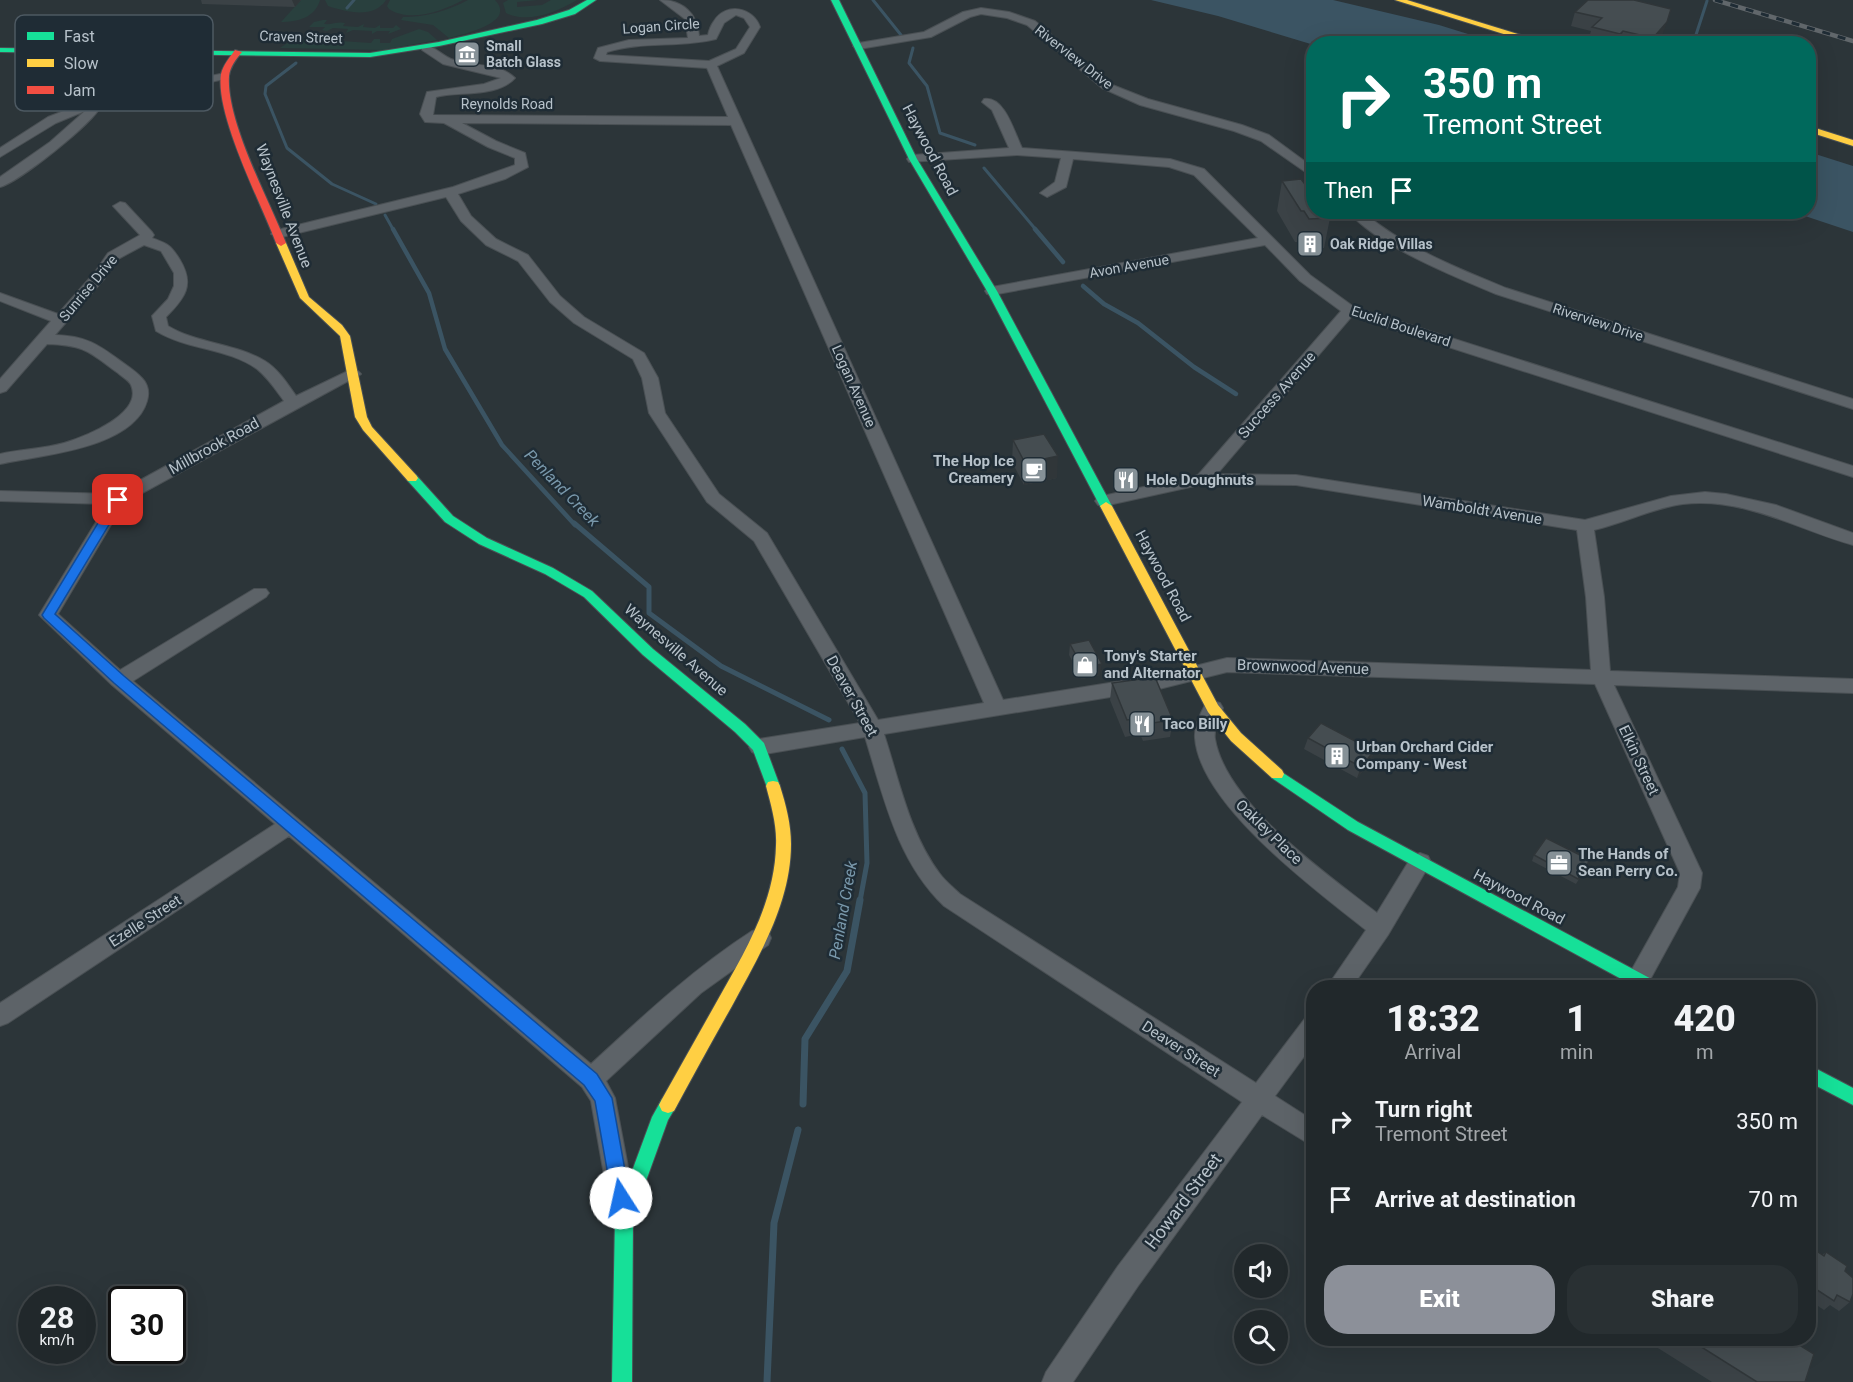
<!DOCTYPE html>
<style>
:root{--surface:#21282b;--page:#293033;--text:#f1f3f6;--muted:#a2a6a9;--line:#3e4447;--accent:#8c9099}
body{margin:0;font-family:Roboto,sans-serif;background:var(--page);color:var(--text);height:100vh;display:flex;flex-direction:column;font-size:22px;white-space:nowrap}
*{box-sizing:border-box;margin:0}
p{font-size:20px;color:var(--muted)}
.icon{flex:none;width:33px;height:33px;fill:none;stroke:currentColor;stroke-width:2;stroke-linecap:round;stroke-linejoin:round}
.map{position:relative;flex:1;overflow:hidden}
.details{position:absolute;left:1306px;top:980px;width:510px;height:366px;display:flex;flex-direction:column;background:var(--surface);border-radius:24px;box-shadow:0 6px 24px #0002,0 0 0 2px var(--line)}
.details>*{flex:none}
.top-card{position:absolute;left:1306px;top:36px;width:510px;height:183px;border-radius:24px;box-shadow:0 6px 24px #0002,0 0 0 2px var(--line);background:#00695c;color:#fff;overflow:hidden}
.fabs{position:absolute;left:1234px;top:1244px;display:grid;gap:12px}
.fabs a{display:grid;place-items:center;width:54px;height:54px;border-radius:50%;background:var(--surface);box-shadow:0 6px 24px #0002,0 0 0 2px var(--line);font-size:30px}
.speed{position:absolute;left:18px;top:1286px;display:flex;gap:12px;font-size:30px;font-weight:700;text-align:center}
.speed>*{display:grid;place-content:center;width:78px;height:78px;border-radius:50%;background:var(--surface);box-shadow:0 6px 24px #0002,0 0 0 2px var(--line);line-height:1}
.speed small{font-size:15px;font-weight:400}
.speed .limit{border:3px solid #111;border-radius:9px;background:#fff;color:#111}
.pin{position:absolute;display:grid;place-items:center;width:51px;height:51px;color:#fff;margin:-26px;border-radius:12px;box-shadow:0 3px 9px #0006}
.me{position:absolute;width:66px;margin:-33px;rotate:350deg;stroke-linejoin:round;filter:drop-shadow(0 0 4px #0008)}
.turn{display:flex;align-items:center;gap:21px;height:126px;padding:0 18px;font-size:27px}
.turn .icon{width:78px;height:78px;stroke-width:2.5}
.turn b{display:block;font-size:42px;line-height:51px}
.then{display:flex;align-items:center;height:57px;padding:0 18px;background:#0003;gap:12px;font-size:22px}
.eta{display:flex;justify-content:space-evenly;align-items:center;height:102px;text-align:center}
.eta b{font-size:36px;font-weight:800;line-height:42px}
.cta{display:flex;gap:12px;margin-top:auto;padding:12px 18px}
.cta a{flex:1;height:69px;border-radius:24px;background:var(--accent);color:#fff;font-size:24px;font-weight:800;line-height:69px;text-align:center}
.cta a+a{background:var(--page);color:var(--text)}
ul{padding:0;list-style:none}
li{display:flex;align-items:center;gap:18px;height:78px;padding:0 18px}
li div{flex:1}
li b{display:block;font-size:22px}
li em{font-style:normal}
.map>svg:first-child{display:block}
.green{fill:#29403e}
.water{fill:#3b5463}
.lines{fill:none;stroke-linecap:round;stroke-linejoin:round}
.stream-far3{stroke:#3b5463;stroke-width:3}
.stream-far2{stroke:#3b5463;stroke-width:4.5}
.stream-far1{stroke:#3b5463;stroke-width:5}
.stream{stroke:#3b5463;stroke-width:7}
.street-casing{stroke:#4a5054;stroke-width:2}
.fast-casing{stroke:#4a5054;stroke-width:2}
.slow-casing{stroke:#4a5054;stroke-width:2}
.jam-casing{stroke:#4a5054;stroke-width:2}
.street{fill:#5d6368;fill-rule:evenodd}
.fast{fill:#16e098;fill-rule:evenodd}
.slow{fill:#ffcf43;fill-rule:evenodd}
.jam{fill:#f24e42;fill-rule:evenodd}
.rail-casing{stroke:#61676b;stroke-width:4.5}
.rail{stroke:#1f2c35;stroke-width:3;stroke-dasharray:8;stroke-linecap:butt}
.wall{fill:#3b4246}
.shaded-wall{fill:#303639}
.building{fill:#454d51;stroke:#303639;stroke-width:1.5}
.route{fill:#1a73e8;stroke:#114b97;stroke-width:1.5}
.labels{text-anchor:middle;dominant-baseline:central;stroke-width:5;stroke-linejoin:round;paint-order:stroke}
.far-street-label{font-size:14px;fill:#b7c2ca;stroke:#1f2c35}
.far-poi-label{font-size:14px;font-weight:bold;fill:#b7c2ca;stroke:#1f2c35;text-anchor:start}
.street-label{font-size:15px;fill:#b7c2ca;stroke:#1f2c35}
.poi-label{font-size:15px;font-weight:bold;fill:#b7c2ca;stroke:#1f2c35;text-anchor:start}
.water-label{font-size:16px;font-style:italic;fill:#7998ab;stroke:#1f2c35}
.near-street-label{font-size:18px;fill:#b7c2ca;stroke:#1f2c35}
.key{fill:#1f2c35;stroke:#4d5962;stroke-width:1.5}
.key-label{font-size:16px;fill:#b7c2ca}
</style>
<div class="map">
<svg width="1853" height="1382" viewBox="0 0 1853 1382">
<rect width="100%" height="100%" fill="#2c3539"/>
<g class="green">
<path d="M301 0H320C315 18 297 22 281 22Z"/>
<path d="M325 0H386C374 19 346 12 328 6Z"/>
<path d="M390 0H463C443 11 410 23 389 9L387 6Z"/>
<path d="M468 0H495C517 23 463 34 449 38L433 25 401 20 403 17C426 17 447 11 468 0Z"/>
<path d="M508 0H538L517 2V7L542 5 551 0H577C557 12 528 24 506 13L503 3Z"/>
<path d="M323 20H327L324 24C332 25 338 21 345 23L343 26 358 27 364 24 363 27 375 28 380 25V28H393L396 25 401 29 388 34 390 31H377L372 34V31L353 30 346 33 348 29 333 28 327 31 322 30 325 27H309L314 22Z"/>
<path d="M419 29 428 32 437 40 383 50 280 48 302 33 298 36 312 39 316 36H323L321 40 337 41 342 38H344L341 41 371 43 374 39H380V43H390L392 39Z"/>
</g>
<g class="water">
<path d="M1151 0H1333L1439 25 1497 43 1314 45 1218 16Z"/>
<path d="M1809 152 1853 166V232L1793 212H1809Z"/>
</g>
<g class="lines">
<g class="stream-far3">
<path d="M873 0 901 35"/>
<path d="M347 8 354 0"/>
<path d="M1693 44 1707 1"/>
<path d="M913 48 909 63 927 86 940 133 975 145"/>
<path d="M296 63 266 86 265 94 287 148 332 184 376 204"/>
<path d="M984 168 1037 231"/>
<path d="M385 215 394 231"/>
</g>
<g class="stream-far2">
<path d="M393 229 429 293 445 349 502 445 575 525"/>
<path d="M1035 229 1063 262"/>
<path d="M1083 286 1104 304 1138 323 1194 367 1236 394"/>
</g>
<g class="stream-far1">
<path d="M574 523 649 587V613L721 666 829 720"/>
<path d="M842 749 865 793 867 863 860 901"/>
</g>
<g class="stream">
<path d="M803 1104 805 1039 847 971 860 900"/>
<path d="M767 1382 774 1223 798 1130"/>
</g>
<defs>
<g id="street">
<path d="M660 0C682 0 698 13 699 36L708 35C709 30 711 25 714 21 726 2 753 7 760 27L744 53 717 66 1003 700 1159 675 1227 658 1591 670 1586 597 1577 530 1296 485 1204 484 1104 506 1098 505 1095 501 1098 497 1198 475 1341 311 1300 281 1265 245 992 295 987 294 985 291 987 288 992 287 1258 238 1194 175 1169 167 1073 159 1066 187 1047 197 1040 193 1055 182 1061 158 1017 155 909 162 907 159 909 156 913 155 1009 148 992 110 982 102 984 99C1005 96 1014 132 1022 148L1170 159 1204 169 1310 275 1354 307 1853 466V477L1352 316 1217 474 1296 475 1585 520 1671 496 1705 492 1726 494 1776 505 1853 533V545C1796 529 1745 497 1683 504 1653 508 1624 523 1594 530L1604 597 1610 671 1853 679V693L1614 685 1702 873 1700 888 1646 987H1630L1626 980 1678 887 1680 873 1595 684 1227 672 1159 689 884 734C899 780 910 835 940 874 945 881 953 887 960 894L1256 1083 1306 1017 1314 1014V1043L1275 1096 1314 1121V1147L1262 1115 1138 1286 1073 1382H1042L1046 1372 1118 1266 1242 1102 944 906C897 861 884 798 865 737L759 755 752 752 749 747 752 742 759 739 860 723 754 541 707 502 649 413 642 378 633 359 574 323 550 302 518 261 486 245 461 221 446 197 278 238 271 234 273 231 453 187 515 165V158L488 147 444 123 425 122 420 114 427 92 484 84 501 78 443 64 422 50V46C433 44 441 55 451 59 471 67 499 62 515 78 497 98 460 91 436 97L433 115 728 117 707 68 600 61 594 58 598 48 629 40 688 38 685 19ZM736 15 744 18 750 27 736 49 709 61 606 55 607 52C642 41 680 48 716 39L724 23ZM462 123 731 125 984 703 878 720 767 533 719 494 665 413 658 378 644 353 584 317 560 296 528 255 496 239 471 216 458 194 505 179 528 167 525 153 496 141Z"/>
<path d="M981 8 1009 12 1035 21 1110 84 1148 99 1242 125 1269 135 1314 168V178L1261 141 1234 131 1140 105 1102 88 1027 25 1007 18 981 14 970 17 931 37 859 49 853 46 859 43 924 32 963 12Z"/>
<path d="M225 73 229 74V78L101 106C92 124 19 182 0 187V177L50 142 85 111 56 123 0 157V148L48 117 90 101Z"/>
<path d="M120 202 125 203 152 232 154 235 152 238C168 244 171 245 180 260 195 285 185 298 166 317L168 326C198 344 235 343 265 361 278 369 287 383 296 396L348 371H358L361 374 124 503 58 614 120 670 254 589H266L269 593 266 597 133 681 591 1064C642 1017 693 969 752 931L760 929 768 931 771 938 768 945 701 993 606 1081 615 1098 636 1209 632 1218 623 1222 614 1218 610 1209 591 1101 582 1087 289 836 8 1023 0 1026V1003L275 824 112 685 39 615 107 504 0 501V491L115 494 284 401C276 390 268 378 257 369 228 348 187 350 156 331L152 316 168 299 174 286V273L161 251 144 245 118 259 105 278 55 335C91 336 102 348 129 367 141 376 152 384 147 401 133 449 40 455 0 464V454C21 449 43 449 64 443 84 437 144 414 131 385 129 380 122 377 118 373 89 352 85 345 47 344L6 391 0 393V379L51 321 0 301V293L58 314 95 272 108 253 140 235 113 206Z"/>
<path d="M1349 212H1363C1404 247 1457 268 1506 288L1853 399V409L1496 294C1455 277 1376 245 1349 212Z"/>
<path d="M1213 701 1220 703 1223 708C1220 717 1213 729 1215 739 1226 804 1328 875 1377 913L1412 856 1420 853 1428 856 1431 862 1388 935 1352 987H1327L1366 930C1316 890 1200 805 1195 738 1194 727 1201 712 1206 703Z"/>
</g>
<g id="fast">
<path d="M587 0H596L575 14 542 24 439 46 370 57 0 52V48L370 53 439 42 537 20 569 10Z"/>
<path d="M831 0H839L917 159 997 291 1112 506 1110 509H1102L1100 506 987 291 909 159Z"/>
<path d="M412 474 416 475 453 516 487 538 553 568 592 591 653 649 745 724 764 743 780 786 778 790H768L753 750 735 732 643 655 584 597 545 574 479 544 445 522 408 481 406 478Z"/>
<path d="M1277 769 1358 822 1657 982 1659 987H1636L1348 830 1272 778 1270 774 1272 770Z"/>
<path d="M1809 1065 1853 1088V1105L1809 1082Z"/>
<path d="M668 1097 674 1099 677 1105 668 1120 633 1217 632 1382H612L615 1217 652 1117 662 1099Z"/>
</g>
<g id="slow">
<path d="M1395 0H1407L1550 44H1536Z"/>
<path d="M1809 126 1853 140V146L1809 132Z"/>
<path d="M278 241 286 243 309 297 342 325 350 336 367 417 372 427 416 475 418 478 416 481H408L363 430 355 417 340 336 300 298 276 243Z"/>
<path d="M1106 502 1112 506 1218 705 1241 733 1282 770 1284 774 1282 778H1272L1231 741 1208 712 1100 506Z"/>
<path d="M773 781 778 782 780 786C786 805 791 824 791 844 791 903 759 956 732 1006 712 1041 693 1076 674 1111L668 1113 662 1111 659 1105 662 1099C680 1067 698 1035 716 1003 744 953 775 903 776 845 777 825 771 805 766 786L768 782Z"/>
</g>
<path id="jam" d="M235 50 242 52C236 59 230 67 229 76 226 121 269 200 286 243L281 246 276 243C261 203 215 115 221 74 223 65 230 57 235 50Z"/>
</defs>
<use href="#street" class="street-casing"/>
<use href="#fast" class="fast-casing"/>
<use href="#slow" class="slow-casing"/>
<use href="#jam" class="jam-casing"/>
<use href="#street" class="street"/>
<use href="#fast" class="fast"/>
<use href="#slow" class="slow"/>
<use href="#jam" class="jam"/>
<defs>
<path id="rail" d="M1715 0 1853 41"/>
</defs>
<use href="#rail" class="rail-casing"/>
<use href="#rail" class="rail"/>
</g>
<g class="wall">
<path d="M201 0H301L295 7 202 4Z"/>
<path d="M1588 0 1662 36 1655 44H1596L1588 42 1591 31 1571 26 1575 12Z"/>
<path d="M1282 181 1330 218 1324 248 1303 250 1298 242H1295L1277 211Z"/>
<path d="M1013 440 1057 478 1024 485 1012 462Z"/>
<path d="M1070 644 1100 675 1082 679 1069 655Z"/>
<path d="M1112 683 1173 720 1170 737 1143 741 1140 734 1125 737 1110 700Z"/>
<path d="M1308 738 1374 751 1370 763 1357 778 1304 749Z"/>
<path d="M1534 855 1590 860 1576 884 1532 861Z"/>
<path d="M1809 1251 1815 1254 1818 1252 1822 1255 1826 1252 1845 1271 1850 1302 1839 1311 1830 1305 1824 1310 1809 1300Z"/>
<path d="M1642 1338H1788L1805 1382H1712Z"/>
</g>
<g class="shaded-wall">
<path d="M292 0H301L295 7Z"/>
<path d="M1667 22 1662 36 1655 44H1651L1653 38Z"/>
<path d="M1623 31 1619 44H1617L1620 34Z"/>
<path d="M1058 456 1057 478 1024 485 1025 463Z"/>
<path d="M1102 664 1100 675 1082 679 1083 668Z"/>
<path d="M1374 751 1370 763 1357 778 1361 767Z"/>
</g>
<g class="building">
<path d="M1588 0H1634L1671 9 1667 22 1653 38 1623 31 1620 34 1592 27 1602 18 1575 12Z"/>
<path d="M1301 179 1314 196V212H1325L1330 218 1309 219 1304 211H1301L1282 181Z"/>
<path d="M1044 434 1058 456 1025 463 1013 440Z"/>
<path d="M1089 640 1102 664 1083 668 1070 644Z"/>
<path d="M1155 677 1173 720 1146 724 1143 718 1127 720 1112 683Z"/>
<path d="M1321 723 1374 751 1361 767 1308 738Z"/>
<path d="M1546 838 1590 860 1578 879 1534 855Z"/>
<path d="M1809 1251 1816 1255 1818 1252 1824 1256 1826 1252 1847 1266 1845 1271 1853 1278V1294L1850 1302 1837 1295 1834 1301 1811 1286 1814 1281 1809 1277Z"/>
<path d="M1687 1338H1788L1814 1354 1805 1382H1757Z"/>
</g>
<path class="route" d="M118 496 124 500 55 614 124 676 597 1074 612 1098 630 1198 627 1205 621 1207 614 1205 612 1198 595 1101 584 1085 114 683 44 618 42 615 112 500Z"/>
<defs>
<symbol id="museum-square" viewBox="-11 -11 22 22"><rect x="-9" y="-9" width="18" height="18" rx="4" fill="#869197" stroke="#1f2c35"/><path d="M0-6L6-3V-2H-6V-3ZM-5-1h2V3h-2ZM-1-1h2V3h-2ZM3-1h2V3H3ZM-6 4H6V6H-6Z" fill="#fff"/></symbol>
<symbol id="building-square" viewBox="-11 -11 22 22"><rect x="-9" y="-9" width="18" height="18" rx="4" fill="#869197" stroke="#1f2c35"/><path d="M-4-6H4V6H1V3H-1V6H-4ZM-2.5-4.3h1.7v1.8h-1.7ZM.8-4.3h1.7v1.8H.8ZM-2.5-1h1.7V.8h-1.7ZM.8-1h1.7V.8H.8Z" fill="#fff"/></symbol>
<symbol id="cafe-square" viewBox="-11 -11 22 22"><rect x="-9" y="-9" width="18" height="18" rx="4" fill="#869197" stroke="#1f2c35"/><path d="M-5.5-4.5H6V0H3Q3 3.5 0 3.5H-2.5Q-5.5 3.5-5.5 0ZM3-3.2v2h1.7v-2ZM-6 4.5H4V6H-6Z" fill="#fff"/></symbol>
<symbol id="restaurant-square" viewBox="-11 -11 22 22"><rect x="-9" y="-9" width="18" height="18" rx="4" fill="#869197" stroke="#1f2c35"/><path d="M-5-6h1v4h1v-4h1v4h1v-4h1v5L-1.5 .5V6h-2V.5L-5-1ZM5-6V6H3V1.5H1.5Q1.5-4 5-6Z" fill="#fff"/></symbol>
<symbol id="shop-square" viewBox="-11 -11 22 22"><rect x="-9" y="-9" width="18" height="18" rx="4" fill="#869197" stroke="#1f2c35"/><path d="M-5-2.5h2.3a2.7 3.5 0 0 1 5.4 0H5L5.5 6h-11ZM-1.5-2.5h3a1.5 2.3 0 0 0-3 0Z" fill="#fff"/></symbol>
<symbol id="office-square" viewBox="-11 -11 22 22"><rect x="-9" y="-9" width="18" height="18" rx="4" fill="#869197" stroke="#1f2c35"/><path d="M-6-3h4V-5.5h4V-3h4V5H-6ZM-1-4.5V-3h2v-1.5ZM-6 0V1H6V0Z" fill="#fff"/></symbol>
</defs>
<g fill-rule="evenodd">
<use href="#museum-square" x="452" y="39" width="30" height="30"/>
<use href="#building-square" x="1295" y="229" width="30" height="30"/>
<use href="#cafe-square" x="1019" y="455" width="30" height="30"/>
<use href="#restaurant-square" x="1111" y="465" width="30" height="30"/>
<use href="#shop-square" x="1070" y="650" width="30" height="30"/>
<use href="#restaurant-square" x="1127" y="709" width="30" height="30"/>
<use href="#building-square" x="1322" y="741" width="30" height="30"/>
<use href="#office-square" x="1544" y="848" width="30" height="30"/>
</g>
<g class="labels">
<g class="far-street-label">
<text transform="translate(661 26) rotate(-4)">Logan Circle</text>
<text transform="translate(301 37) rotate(2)">Craven Street</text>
<text transform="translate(1074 57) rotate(38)">Riverview Drive</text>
<text x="507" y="104">Reynolds Road</text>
<text transform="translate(1129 266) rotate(-10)">Avon Avenue</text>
<text transform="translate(88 288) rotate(-50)">Sunrise Drive</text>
<text transform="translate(1598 322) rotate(18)">Riverview Drive</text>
<text transform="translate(1401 326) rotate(18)">Euclid Boulevard</text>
<text transform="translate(854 386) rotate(66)">Logan Avenue</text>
</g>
<g class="far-poi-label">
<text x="486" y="46">Small<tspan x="486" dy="16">Batch Glass</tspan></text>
<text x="1330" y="244">Oak Ridge Villas</text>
</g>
<g class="street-label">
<text transform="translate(930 150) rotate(62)">Haywood Road</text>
<text transform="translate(284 206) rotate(69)">Waynesville Avenue</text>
<text transform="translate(1277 395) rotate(-49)">Success Avenue</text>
<text transform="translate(214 446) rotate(-29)">Millbrook Road</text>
<text transform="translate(1482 510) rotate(9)">Wamboldt Avenue</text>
<text transform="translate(1163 576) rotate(62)">Haywood Road</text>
<text transform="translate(676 650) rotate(41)">Waynesville Avenue</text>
<text transform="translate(1303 667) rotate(2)">Brownwood Avenue</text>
<text transform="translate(852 696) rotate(61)">Deaver Street</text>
<text transform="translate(1639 760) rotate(65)">Elkin Street</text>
<text transform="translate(1269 832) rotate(44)">Oakley Place</text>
<text transform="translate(1519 897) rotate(28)">Haywood Road</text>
<text transform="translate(145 921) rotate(-33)">Ezelle Street</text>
<text transform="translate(1181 1049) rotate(33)">Deaver Street</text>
</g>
<g class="poi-label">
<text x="1014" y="461" text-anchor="end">The Hop Ice<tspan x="1014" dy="17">Creamery</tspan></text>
<text x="1146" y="480">Hole Doughnuts</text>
<text x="1104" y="656">Tony's Starter<tspan x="1104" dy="17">and Alternator</tspan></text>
<text x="1162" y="724">Taco Billy</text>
<text x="1356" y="747">Urban Orchard Cider<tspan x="1356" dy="17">Company - West</tspan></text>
<text x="1578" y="854">The Hands of<tspan x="1578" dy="17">Sean Perry Co.</tspan></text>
</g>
<g class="water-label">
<text transform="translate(562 488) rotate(46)">Penland Creek</text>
<text transform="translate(843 910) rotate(-80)">Penland Creek</text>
</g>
<g class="near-street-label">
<text transform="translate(1183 1201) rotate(-53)">Howard Street</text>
</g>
</g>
<rect x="15" y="15" width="198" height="96" rx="9" class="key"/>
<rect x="27" y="32" width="27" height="8" fill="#16e098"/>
<rect x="27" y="59" width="27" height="8" fill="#ffcf43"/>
<rect x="27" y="86" width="27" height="8" fill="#f24e42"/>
<g class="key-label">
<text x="64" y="42">Fast</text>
<text x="64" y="69">Slow</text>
<text x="64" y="96">Jam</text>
</g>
</svg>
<div class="fabs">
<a><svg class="icon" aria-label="sound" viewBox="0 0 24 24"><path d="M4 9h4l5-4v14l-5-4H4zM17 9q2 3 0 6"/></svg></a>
<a><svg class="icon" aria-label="search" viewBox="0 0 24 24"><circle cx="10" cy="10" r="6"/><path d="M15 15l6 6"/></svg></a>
</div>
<div class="speed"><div>28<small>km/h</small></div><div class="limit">30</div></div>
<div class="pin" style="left:118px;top:500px;background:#d93025"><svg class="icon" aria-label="arrive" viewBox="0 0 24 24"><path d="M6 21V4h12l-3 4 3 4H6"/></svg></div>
<svg class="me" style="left:621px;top:1198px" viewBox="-20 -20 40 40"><circle r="19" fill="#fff"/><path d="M0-13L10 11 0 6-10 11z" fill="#1a73e8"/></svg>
<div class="top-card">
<div class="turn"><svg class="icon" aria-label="right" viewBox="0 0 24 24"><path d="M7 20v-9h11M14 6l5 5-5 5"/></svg><div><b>350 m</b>Tremont Street</div></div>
<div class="then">Then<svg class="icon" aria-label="arrive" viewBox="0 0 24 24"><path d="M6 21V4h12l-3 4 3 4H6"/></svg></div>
</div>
<section class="details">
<div class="eta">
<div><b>18:32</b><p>Arrival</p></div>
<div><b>1</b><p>min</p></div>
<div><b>420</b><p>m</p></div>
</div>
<ul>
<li><svg class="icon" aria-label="right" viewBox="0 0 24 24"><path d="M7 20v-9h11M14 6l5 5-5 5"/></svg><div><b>Turn right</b><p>Tremont Street</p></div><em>350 m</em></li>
<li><svg class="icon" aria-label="arrive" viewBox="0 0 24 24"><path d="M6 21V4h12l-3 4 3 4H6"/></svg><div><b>Arrive at destination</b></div><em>70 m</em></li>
</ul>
<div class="cta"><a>Exit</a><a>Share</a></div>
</section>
</div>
